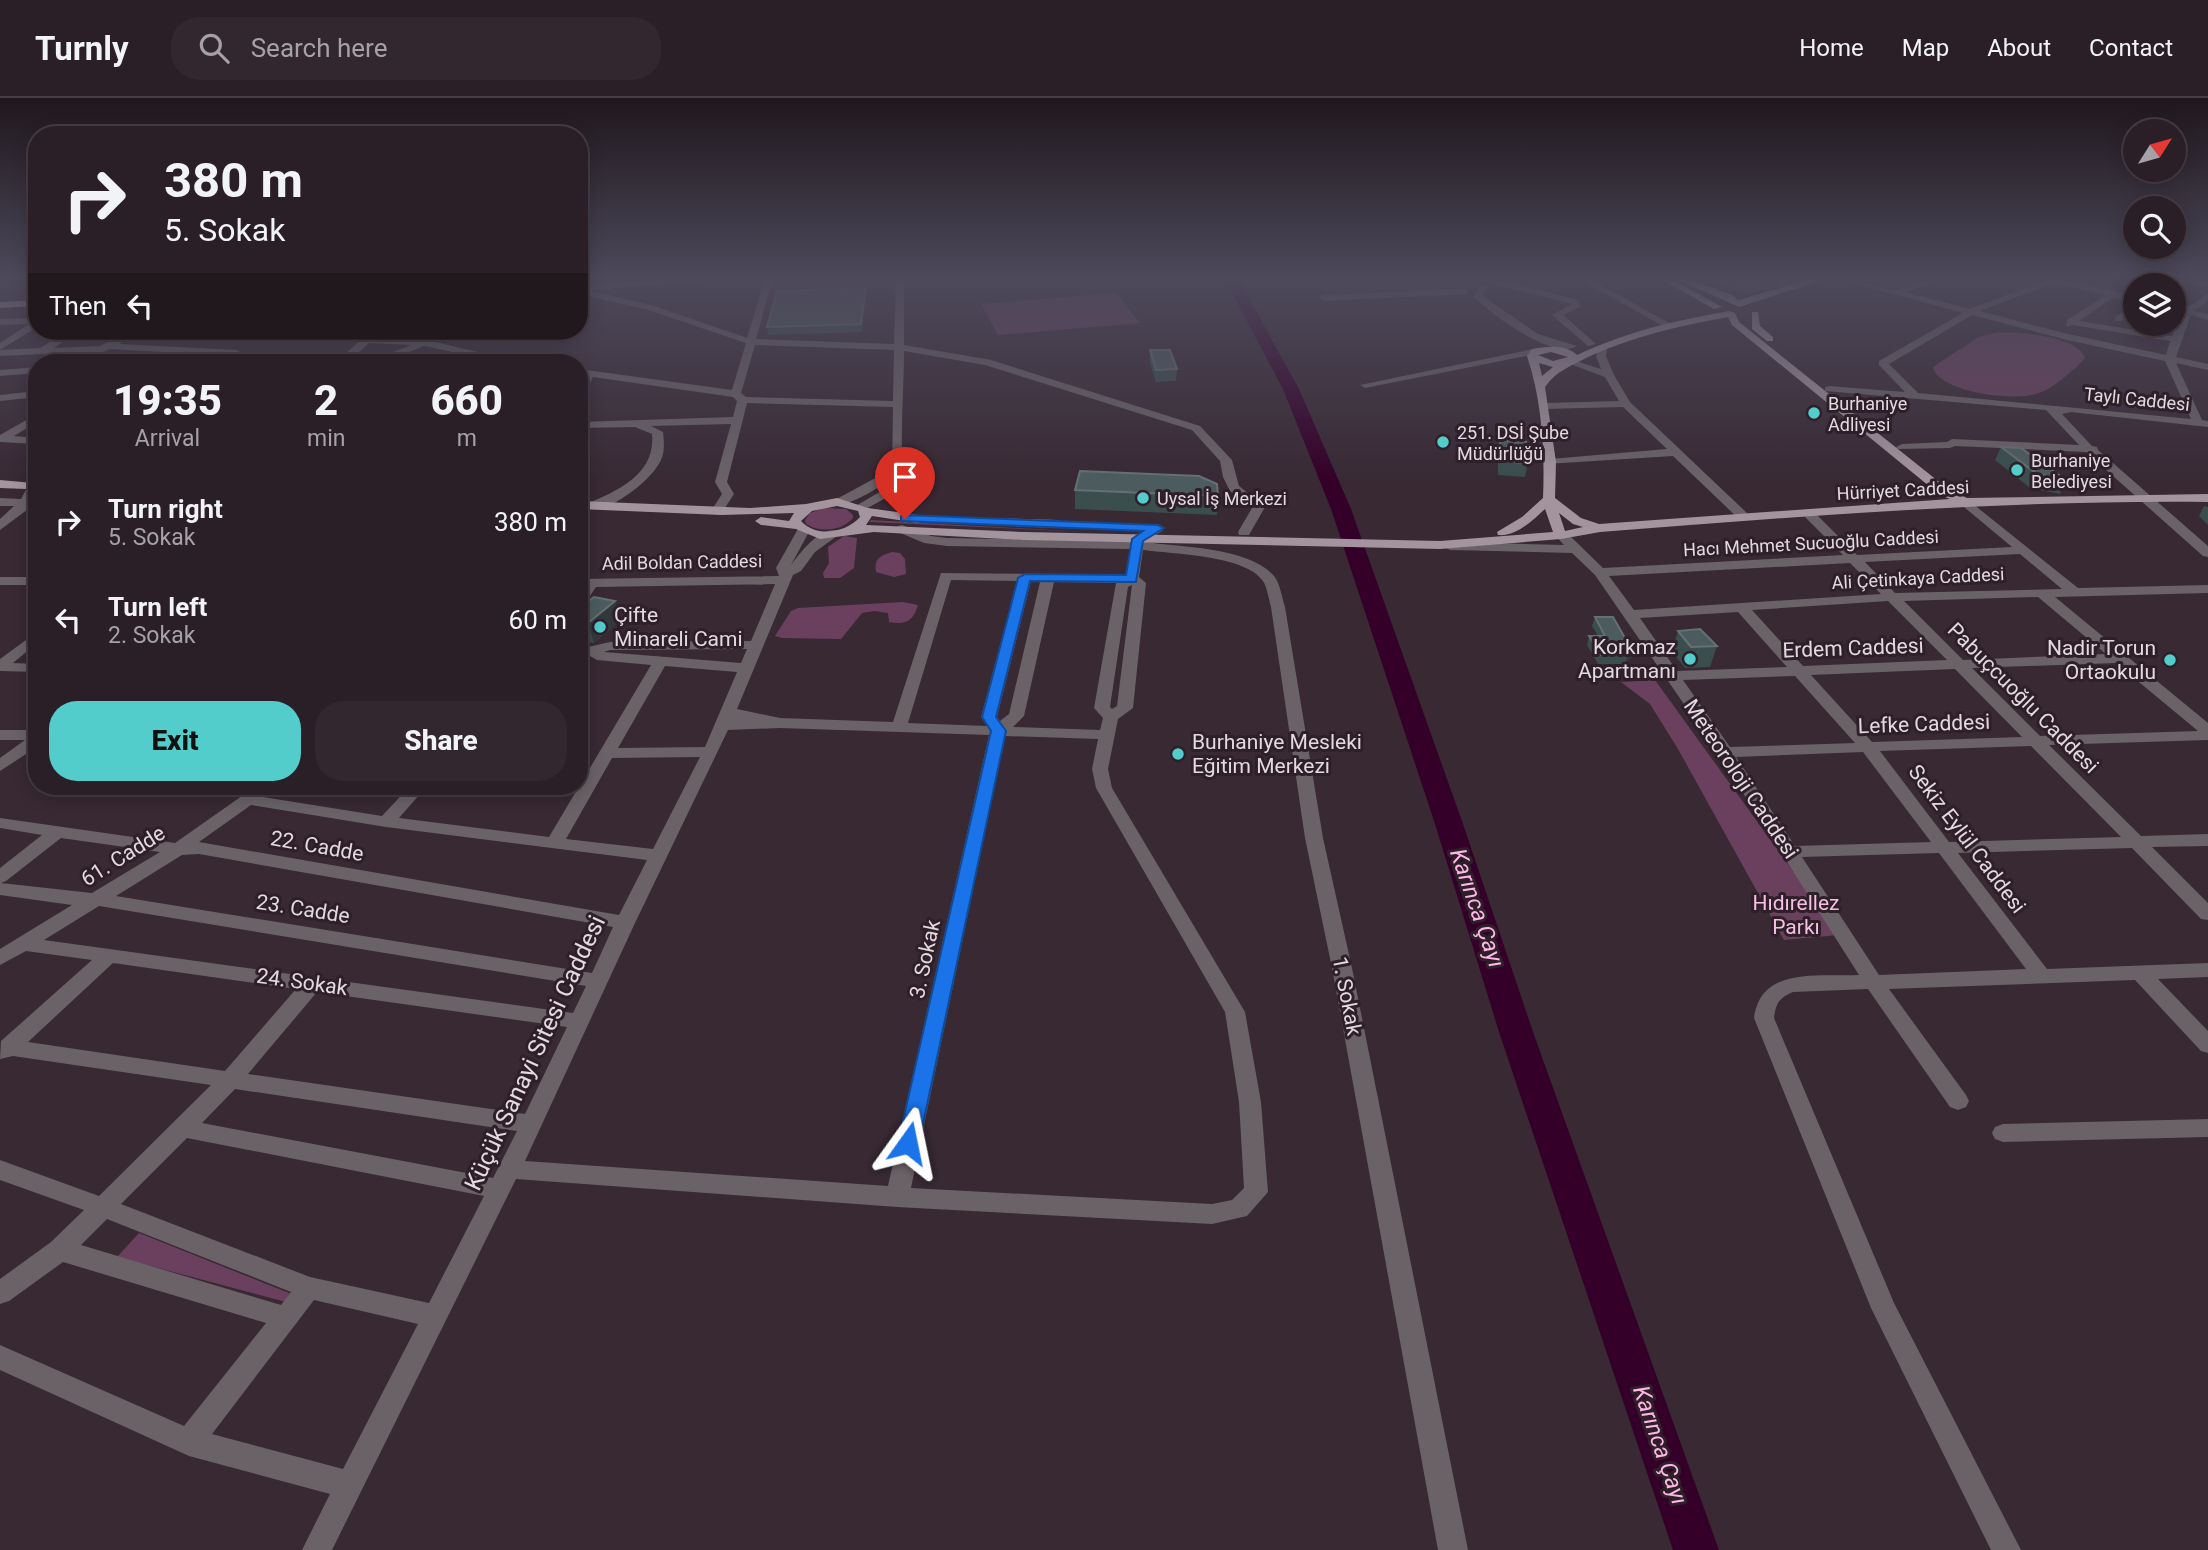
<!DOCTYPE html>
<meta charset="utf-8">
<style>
:root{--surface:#2a1f26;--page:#32272e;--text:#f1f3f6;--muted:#a5a2a7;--line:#463d43;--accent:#52cdcc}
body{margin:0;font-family:Roboto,sans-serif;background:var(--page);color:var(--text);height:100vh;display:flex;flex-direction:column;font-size:26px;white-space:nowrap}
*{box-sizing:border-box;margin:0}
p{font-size:23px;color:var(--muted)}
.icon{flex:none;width:38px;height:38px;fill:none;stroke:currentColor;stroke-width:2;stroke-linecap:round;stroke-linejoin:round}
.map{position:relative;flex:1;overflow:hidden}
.drawer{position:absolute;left:28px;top:256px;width:560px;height:441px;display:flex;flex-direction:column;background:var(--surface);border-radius:28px;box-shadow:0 4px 18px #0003,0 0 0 2px var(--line)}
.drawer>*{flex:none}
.top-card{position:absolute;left:28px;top:28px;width:560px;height:214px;border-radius:28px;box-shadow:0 4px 18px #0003,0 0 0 2px var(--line);background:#2a1f26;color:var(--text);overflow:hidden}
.needle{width:46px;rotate:53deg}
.buttons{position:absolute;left:2123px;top:21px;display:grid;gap:14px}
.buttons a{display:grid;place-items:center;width:63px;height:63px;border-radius:50%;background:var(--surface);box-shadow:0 4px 18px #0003,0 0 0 2px var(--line);font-size:35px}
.pin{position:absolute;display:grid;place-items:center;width:60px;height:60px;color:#fff;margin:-72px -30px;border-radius:50% 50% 50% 0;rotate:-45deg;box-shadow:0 0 7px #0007}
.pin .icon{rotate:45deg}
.me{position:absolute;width:77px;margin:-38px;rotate:12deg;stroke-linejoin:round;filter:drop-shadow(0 0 5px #0008)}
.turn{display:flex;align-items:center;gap:24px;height:147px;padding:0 21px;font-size:32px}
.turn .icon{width:91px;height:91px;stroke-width:2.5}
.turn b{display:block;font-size:49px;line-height:60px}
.then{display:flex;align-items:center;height:66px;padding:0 21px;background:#0003;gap:14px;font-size:26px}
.eta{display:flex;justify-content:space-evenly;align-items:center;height:119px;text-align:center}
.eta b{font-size:42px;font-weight:800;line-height:49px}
.primary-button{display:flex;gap:14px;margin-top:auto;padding:14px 21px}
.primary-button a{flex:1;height:80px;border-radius:28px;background:var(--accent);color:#111;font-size:28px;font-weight:800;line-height:80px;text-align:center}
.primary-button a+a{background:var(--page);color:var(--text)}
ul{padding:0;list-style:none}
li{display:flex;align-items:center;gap:21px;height:98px;padding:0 21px}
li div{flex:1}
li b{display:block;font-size:26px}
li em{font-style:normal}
header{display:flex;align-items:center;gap:42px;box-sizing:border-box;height:98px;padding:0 35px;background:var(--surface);border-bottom:2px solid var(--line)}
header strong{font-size:33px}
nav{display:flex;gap:38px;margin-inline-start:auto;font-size:24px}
.search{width:490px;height:63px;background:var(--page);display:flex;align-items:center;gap:18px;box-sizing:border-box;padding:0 24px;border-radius:28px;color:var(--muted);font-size:26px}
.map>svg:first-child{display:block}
.green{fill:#6a405e}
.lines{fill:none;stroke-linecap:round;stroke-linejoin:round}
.river{fill:#340029;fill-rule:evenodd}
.minor{fill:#6a6267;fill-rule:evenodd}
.major{fill:#a4949e;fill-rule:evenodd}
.highway{fill:#bba8b4;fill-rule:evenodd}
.wall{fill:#3a4e4e}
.shaded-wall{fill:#31393d}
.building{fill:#4c5c5e;stroke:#647072;stroke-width:2}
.route{fill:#1a73e8;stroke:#114b97;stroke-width:2}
.poi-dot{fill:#52cdcc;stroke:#2e1f29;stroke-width:2.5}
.labels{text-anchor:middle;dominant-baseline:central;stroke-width:6;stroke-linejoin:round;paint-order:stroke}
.far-street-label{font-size:18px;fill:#e3d9e0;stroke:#2e1f29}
.far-poi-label{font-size:18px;fill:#e3d9e0;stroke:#2e1f29;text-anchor:start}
.poi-label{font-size:21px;fill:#e3d9e0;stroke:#2e1f29;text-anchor:start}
.street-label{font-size:21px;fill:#e3d9e0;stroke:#2e1f29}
.park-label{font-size:21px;fill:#f6bfe4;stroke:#2e1f29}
.water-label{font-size:23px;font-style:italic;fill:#feb6e7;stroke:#2e1f29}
.near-street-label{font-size:24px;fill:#e3d9e0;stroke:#2e1f29}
</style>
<header>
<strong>Turnly</strong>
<div class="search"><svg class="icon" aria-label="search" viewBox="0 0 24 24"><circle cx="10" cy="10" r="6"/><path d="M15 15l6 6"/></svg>Search here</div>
<nav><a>Home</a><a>Map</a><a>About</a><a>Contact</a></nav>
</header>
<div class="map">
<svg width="2208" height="1452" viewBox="0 0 2208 1452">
<rect width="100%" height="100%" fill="#382933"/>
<g class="green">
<path d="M1732 180H1756L1778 188 1749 196 1713 183Z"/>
<path d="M1116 195 1140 225 998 237 981 206Z"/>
<path d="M1995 235C2016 233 2078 238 2085 260 2074 272 2052 292 2036 296 2014 303 1941 295 1933 270L1937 266 1979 239Z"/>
<path d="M824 410 846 411 853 417V420C842 433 820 435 806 426L805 422 810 415Z"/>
<path d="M871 422 1086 434 869 424Z"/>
<path d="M844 438 857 440 854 470 840 480H824L823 475 829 465 828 449Z"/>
<path d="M892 454 900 455 905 461 906 476 894 479 876 474C874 461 879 458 892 454Z"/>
<path d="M903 504 918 507C913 524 905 527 889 524L888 515 875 513 862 515 841 541 782 540 775 538 791 513 798 510Z"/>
<path d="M1655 582 1839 837 1784 842 1678 651 1650 606 1621 584Z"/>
<path d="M139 1135 294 1197 286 1204 117 1159Z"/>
</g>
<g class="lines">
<path class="river" d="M1224 180H1238L1299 291 1351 411 1463 726 1533 934 1719 1452H1673L1499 934 1435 726 1331 411 1283 291Z"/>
<g class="minor">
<path d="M673 180H709L705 183 588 192 654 208 747 240 765 180H773L756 241 894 246 896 180H904V247L991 262 1200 328 1232 362 1239 388 1265 409 1249 437H1239L1238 434 1252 410 1230 393 1223 379 1220 363 1192 332 985 267 904 253C904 305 896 371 911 421L909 424 905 425 899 421 893 396 864 412 860 413 854 409 893 386V380C880 388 844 414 831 404L892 371 893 309 747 305 727 384 734 396 721 416 717 417 711 413 722 396 715 384 731 326 651 328 663 334C664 344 665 353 661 362 652 382 611 414 589 411V405C620 392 656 375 652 336L635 329 579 330V324L733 319 737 303 733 299 593 279 584 296 579 299V286L583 278 579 277V271L732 292 746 245 648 212 579 196V190L586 187ZM755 247 894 252 893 303 746 299 741 295Z"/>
<path d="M1491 180 1579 202 1580 209 1563 217 1596 246 1588 248 1552 217 1572 206 1488 185 1487 183Z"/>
<path d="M1577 180H1588L1673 227 1665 229Z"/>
<path d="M1767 180H1780L1800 188 1796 191Z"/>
<path d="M1836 180C1856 180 1875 191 1895 192 1911 192 1926 180 1943 180L1906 194 1970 211 2046 182 2045 180H2065L2064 182 2135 198V204L2112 200 2079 223 2172 238 2183 215 2174 213V207L2186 210 2208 196V203L2194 213 2208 216V222L2191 217 2176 259 2208 266V272L2176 265 2202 322 2208 323V329L2071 314 2062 316 2092 348 2097 349 2098 352 2208 448V459L2203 458 2086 354 1955 348 1950 350 1898 351 1896 349 1902 346 1947 344 1952 341 2079 347 2046 312 1825 293V289L1829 288 1905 294 1879 267V263L1963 215ZM2055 185 2106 197 2067 222 2066 229 2073 227 2170 243 2166 257 2068 236 1979 213ZM1972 217 2067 242 2165 263 2191 321 1918 295 1889 266Z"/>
<path d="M2151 180H2162L2151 187H2141Z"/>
<path d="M2163 180 2208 184V190L2167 183Z"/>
<path d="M1481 187 1488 189 1482 197 1484 199 1538 236 1577 248C1553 263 1491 216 1474 199Z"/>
<path d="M1464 191 1467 192V196L1323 203 1319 200 1323 197Z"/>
<path d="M2135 205V212L2121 223H2115V219Z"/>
<path d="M37 220V229L0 252V245L29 226 0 227V221Z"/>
<path d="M67 233H78L54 250 100 248 130 233H142L119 246 237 252 242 255 237 258 109 251 83 264H71L87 254 0 258V252L40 250Z"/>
<path d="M189 233 369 237 427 242 519 264H501L424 248 383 264H369L411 247 369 245 348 264H337L358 244 194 236Z"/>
<path d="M1599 249 1607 251 1606 258 1614 277 1630 304 1748 416V422H1740L1673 358 1546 366 1544 364 1550 361 1667 351 1623 309 1544 311 1539 308 1544 305 1619 303 1605 279 1565 264 1570 261 1601 271 1596 258Z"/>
<path d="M1533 251 1536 252V256L1365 290 1360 287Z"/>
<path d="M37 269V275L0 278V272Z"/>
<path d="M37 293V299L0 303V297Z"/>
<path d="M37 316V324L14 338 37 340V346L0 344V337Z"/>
<path d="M32 387 37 389 34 400 37 402 35 406 0 432V421L14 408H0V400L21 401 28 388Z"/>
<path d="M1968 402 2078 490 2208 487V495L2055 499 2208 625V642L2049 647 2141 738 2208 736V748L2152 749 2208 805V822L2201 821 2132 750 1958 755 2047 871 2208 865V879L2158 881 2208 933V955L2201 953 2135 882 1889 891 1966 997 1969 1003 1966 1009 1958 1012 1950 1009 1868 891 1793 894C1779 900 1776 905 1774 920L1894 1205 2021 1452H1991L1871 1210 1754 920C1761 868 1818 879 1859 877L1717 654 1595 477 1572 455 1450 452 1443 448 1450 444 1564 447 1555 437 1561 433 1566 434 1603 470 1843 457 1804 418 1802 415 1808 411 1812 412 1857 457 2012 449 1964 409 1962 406ZM2020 456 2062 491 1895 495 1865 464ZM1850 465 1881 496 1634 512 1609 478ZM2038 499 2106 556 1963 562 1904 503ZM1888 503 1947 562 1803 568 1752 512ZM1738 514 1787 569 1677 573 1640 520ZM2116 565 2198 633 2040 638 1972 570ZM1955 571 2022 639 1872 644 1811 577ZM1795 578 1855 645 1730 649 1683 582ZM2031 648 2121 739 1949 744 1880 653ZM1863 654 1931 744 1795 748 1736 659ZM1939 755 2026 871 1879 877 1802 759Z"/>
<path d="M1158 426 1164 430 1162 433 1144 444C1180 449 1249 449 1274 478 1280 485 1282 500 1285 509L1323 740 1352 870 1468 1452H1438L1332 870 1305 740 1271 509C1269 502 1267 489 1263 483 1245 457 1172 456 1143 452L1139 479 1146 485 1133 610 1118 621 1108 671 1112 690 1245 914 1261 1004 1268 1094 1247 1118 1212 1126 897 1109 516 1081 332 1452H302L330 1396 189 1358 0 1272V1247L184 1328 266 1225 63 1164 9 1203 0 1206V1181L51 1144 84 1112 0 1082V1062L99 1098 211 987 13 958 0 961 1 943 92 862 26 853 0 867V851L72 807 0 797V770L42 737 0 730V720L175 745 256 688H275L263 699 382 718 410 688H427L399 720 549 739 651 567 597 562 590 558 579 560V551L610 544 751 543 775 486 596 489 584 507 579 508V494L582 489H579V481L779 478 776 470 799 429H809L810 432 791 467C801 454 818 430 837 432V438L815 454 801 473 793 477 737 611 780 620 893 624 941 475 1126 477 1130 451 947 448 924 445 898 434V428L902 427 931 438 947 440 1131 443 1133 438ZM951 482 1017 483 981 619 987 628 908 625ZM1031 483 1040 484 1009 616 1000 623 997 619ZM1054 484 1116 485 1094 610 1103 620 1100 632 1013 629 1024 618ZM1132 487 1117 608 1112 611 1110 609 1128 489ZM747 551 741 565 604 554 610 552ZM665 568 737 574 705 649 618 650ZM780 630 989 637 888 1088 525 1063 635 825 728 632ZM1005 638 1098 641 1092 671 1096 690 1225 914 1239 1004 1244 1090 1232 1102 1212 1106 911 1090ZM700 659 653 751 566 741 612 660ZM251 707 386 729 647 762 619 817 199 744ZM61 740 160 754 92 795 1 785 6 783ZM199 756 613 829 592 875 116 798 182 757ZM99 808 586 888 573 915 44 842ZM113 865 296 891 225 973 28 944ZM317 894 567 929 525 1016 248 976ZM235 991 517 1033 493 1080 202 1025ZM187 1040 484 1098 429 1205 310 1179 121 1106ZM107 1121 291 1194 281 1207 81 1147ZM314 1202 418 1226 343 1371 212 1336Z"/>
<rect x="0" y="479" width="37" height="8"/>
<path d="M37 534V545L13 565 37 566V574L0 573V561Z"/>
<path d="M0 632H37V649L0 673V660L25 642H0Z"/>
<path d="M468 688H488L486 692 476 693Z"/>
<path d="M2208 1021V1039L2003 1044 1995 1041 1992 1035 1995 1029 2003 1026Z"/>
</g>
<g class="major">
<path d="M1658 180H1669L1722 209 1714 211Z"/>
<path d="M1674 180H1686L1732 197 1738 202 1814 180H1828L1739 209Z"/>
<path d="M1729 213 1735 215 1739 224 1948 391 1967 400 2208 396V404C2005 402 1803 418 1600 434L1561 441 1440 451 1024 442 874 434 820 441 796 431 761 427 755 423 761 419 789 423 794 415 722 417 579 411V403L750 410 806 406 837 400 868 410 918 417 924 421 918 425 872 418 866 427 1024 434 1440 443 1553 434 1545 411C1533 422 1516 439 1498 437L1497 434 1522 419 1543 400C1545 353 1542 303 1527 258L1532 251C1545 248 1567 246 1577 257 1628 233 1674 223 1729 213ZM1728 219 1732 227 1940 397 1950 401 1599 426 1581 420 1555 400 1556 364 1545 289C1556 273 1571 268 1588 259 1634 238 1679 228 1728 219ZM1551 254 1568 259 1553 263 1538 257ZM1539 265 1553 269 1542 278ZM837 408 858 413 860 419C846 435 816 440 801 423L812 413ZM1559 415 1573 426 1583 429 1565 433Z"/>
<path d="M1752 214H1758L1760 228 1773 239V243H1767L1752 231Z"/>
<path d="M0 382 33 385 37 388V397L26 391 0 390Z"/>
<path d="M992 420 1058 422 1064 426 1058 430 988 427V421Z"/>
</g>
<path class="highway" d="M37 202V208L0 210V204Z"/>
</g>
<g class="wall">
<path d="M867 198 862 234 768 237 767 229Z"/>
<path d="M1150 252 1177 271 1176 283 1156 284 1150 265Z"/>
<path d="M1500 342 1528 365 1525 379 1498 377V355Z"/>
<path d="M2001 349 2066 382 2060 396 2030 390 1995 362Z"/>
<path d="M1075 392 1218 398 1217 417 1075 411Z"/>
<path d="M2204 408 2208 409V427L2199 418Z"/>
<path d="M615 503 620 523 594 545 579 543V510Z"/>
<path d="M1595 519 1634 555 1625 566H1598L1587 547 1589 538H1598L1592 528Z"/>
<path d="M1678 533 1717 548 1710 569 1685 570 1672 554Z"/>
</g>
<g class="shaded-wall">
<path d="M866 190 867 198 862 234 861 226Z"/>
<path d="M615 503 620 523 594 545 588 525Z"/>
<path d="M1636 546 1634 555 1625 566 1628 557Z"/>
</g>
<g class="building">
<path d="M866 190 861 226 767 229 777 193Z"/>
<path d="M1150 252H1170L1177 271 1156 272Z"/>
<path d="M1500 342 1526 344 1528 365 1501 363Z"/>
<path d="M2001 349 2021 350 2066 382 2037 376Z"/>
<path d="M1080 373 1199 378 1217 386 1218 398 1075 392Z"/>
<path d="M594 499 615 503 588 525 579 523V510Z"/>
<path d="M1595 519H1613L1625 540 1636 546 1628 557H1601L1589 538H1605Z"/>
<path d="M1700 531 1717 548 1691 549 1678 533Z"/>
</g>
<linearGradient id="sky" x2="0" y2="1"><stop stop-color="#1f171c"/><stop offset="0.47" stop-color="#4d495b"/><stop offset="1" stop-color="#4d495b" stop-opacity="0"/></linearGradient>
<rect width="2208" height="383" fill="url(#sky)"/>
<path class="route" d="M905 417 1158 427 1164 430 1143 443 1136 484 1030 483 996 619 1006 633 919 1045 916 1051 908 1053 901 1051 898 1045 991 633 982 619 1018 480 1025 476 1126 477 1132 441 1143 433 901 423V418Z"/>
<g class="poi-dot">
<circle cx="1814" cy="315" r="7"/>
<circle cx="1443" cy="344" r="7"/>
<circle cx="2017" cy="372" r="7"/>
<circle cx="1143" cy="400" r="7"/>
<circle cx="600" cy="529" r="7"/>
<circle cx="1690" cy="561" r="7"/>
<circle cx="2170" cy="562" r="7"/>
<circle cx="1178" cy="656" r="7"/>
</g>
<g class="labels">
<g class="far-street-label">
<text transform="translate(2137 301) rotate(6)">Taylı Caddesi</text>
<text transform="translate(1903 392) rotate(-3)">Hürriyet Caddesi</text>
<text transform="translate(1811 445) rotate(-3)">Hacı Mehmet Sucuoğlu Caddesi</text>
<text transform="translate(682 464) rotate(-1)">Adil Boldan Caddesi</text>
<text transform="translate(1918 480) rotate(-3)">Ali Çetinkaya Caddesi</text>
</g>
<g class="far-poi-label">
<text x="1828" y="305">Burhaniye<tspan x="1828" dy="21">Adliyesi</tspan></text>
<text x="1457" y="334">251. DSİ Şube<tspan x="1457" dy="21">Müdürlüğü</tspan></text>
<text x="2031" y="362">Burhaniye<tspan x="2031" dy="21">Belediyesi</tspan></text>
<text x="1157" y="400">Uysal İş Merkezi</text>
</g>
<g class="poi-label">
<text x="614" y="517">Çifte<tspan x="614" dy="24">Minareli Cami</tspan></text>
<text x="1676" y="549" text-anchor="end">Korkmaz<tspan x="1676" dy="24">Apartmanı</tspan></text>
<text x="2156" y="550" text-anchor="end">Nadir Torun<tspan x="2156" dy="24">Ortaokulu</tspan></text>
<text x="1192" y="644">Burhaniye Mesleki<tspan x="1192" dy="24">Eğitim Merkezi</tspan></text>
</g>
<g class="street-label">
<text transform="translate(1853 550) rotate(-2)">Erdem Caddesi</text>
<text transform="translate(2023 600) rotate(45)">Pabuçcuoğlu Caddesi</text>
<text transform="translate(1924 626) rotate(-2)">Lefke Caddesi</text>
<text transform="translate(1741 681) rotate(56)">Meteoroloji Caddesi</text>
<text transform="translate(1967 741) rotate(53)">Sekiz Eylül Caddesi</text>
<text transform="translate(317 748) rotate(10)">22. Cadde</text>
<text transform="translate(123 758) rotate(-32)">61. Cadde</text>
<text transform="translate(303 811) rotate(9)">23. Cadde</text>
<text transform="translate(925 861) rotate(-78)">3. Sokak</text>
<text transform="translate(302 884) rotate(8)">24. Sokak</text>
<text transform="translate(1347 898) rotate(79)">1. Sokak</text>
</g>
<g class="park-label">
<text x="1796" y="805">Hıdırellez<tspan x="1796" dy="24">Parkı</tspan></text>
</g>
<g class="water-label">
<text transform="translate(1477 810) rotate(71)">Karınca Çayı</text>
<text transform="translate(1660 1347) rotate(71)">Karınca Çayı</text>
</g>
<g class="near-street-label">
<text transform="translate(535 955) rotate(-65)">Küçük Sanayi Sitesi Caddesi</text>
</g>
</g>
</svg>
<div class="buttons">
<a><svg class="needle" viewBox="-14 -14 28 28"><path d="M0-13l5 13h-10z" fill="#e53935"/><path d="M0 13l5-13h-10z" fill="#a5a2a7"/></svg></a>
<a><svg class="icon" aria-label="search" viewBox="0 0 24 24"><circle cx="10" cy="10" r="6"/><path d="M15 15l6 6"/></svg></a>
<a><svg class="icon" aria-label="layers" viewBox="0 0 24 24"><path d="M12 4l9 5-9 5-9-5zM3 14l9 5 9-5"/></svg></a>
</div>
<div class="pin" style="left:905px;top:421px;background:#d93025"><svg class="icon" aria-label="arrive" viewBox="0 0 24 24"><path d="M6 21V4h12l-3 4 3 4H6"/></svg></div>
<svg class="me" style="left:908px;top:1045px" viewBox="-20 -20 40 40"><path d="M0-17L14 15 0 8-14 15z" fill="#1a73e8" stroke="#fff" stroke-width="4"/></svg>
<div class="top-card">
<div class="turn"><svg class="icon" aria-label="right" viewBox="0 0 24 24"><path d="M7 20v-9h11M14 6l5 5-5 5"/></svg><div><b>380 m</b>5. Sokak</div></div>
<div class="then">Then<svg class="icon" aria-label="left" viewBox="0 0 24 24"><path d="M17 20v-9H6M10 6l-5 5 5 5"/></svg></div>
</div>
<section class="drawer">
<div class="eta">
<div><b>19:35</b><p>Arrival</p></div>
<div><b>2</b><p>min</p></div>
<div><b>660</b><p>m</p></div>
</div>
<ul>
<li><svg class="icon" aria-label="right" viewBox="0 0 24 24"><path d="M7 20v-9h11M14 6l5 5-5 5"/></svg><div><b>Turn right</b><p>5. Sokak</p></div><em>380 m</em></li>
<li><svg class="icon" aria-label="left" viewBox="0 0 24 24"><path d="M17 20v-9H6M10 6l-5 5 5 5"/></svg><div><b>Turn left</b><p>2. Sokak</p></div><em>60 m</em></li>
</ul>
<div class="primary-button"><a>Exit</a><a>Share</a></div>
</section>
</div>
